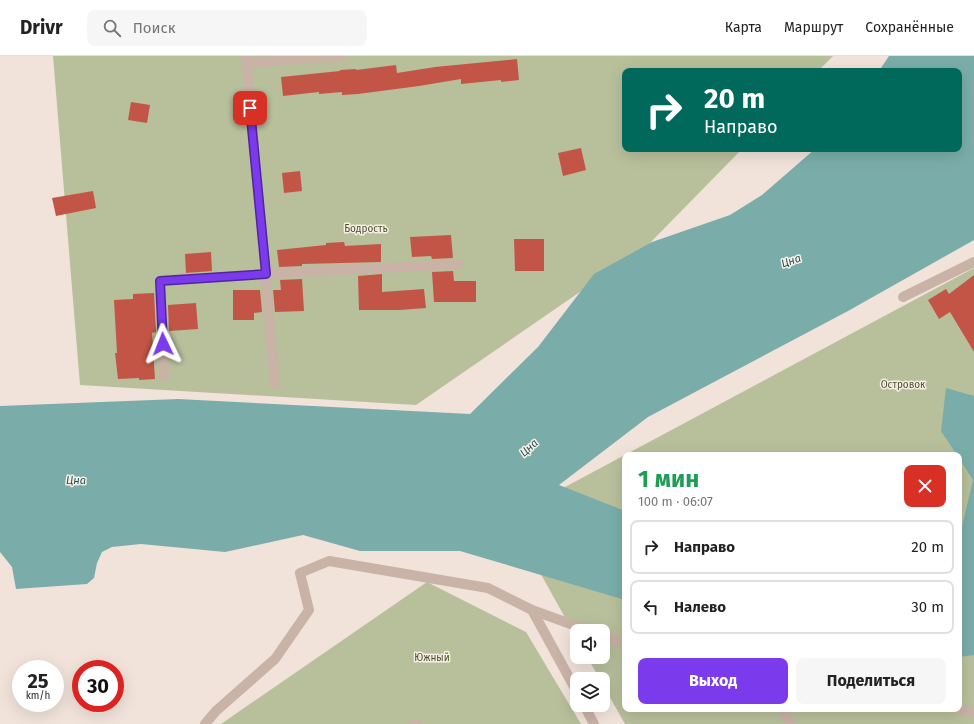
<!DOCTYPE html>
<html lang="ru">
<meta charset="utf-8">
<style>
:root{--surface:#fff;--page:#f6f6f6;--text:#222;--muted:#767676;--line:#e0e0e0;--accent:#7c3aed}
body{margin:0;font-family:"Fira Sans",sans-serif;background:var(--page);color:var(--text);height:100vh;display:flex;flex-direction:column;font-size:15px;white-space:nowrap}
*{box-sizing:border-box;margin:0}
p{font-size:13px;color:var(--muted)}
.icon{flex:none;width:22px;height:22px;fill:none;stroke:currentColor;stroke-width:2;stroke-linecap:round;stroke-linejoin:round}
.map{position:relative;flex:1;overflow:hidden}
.drawer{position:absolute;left:622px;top:396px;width:340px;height:260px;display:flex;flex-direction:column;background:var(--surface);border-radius:8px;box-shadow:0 4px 16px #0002}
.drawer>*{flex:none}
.hud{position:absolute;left:622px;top:12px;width:340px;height:84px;border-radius:8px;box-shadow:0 4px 16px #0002;background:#00695c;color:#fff;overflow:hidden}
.controls{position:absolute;left:570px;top:568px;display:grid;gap:8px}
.controls a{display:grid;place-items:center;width:40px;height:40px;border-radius:8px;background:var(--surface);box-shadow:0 4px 16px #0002;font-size:20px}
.speed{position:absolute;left:12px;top:604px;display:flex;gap:8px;font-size:20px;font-weight:700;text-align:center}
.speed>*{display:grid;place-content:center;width:52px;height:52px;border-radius:50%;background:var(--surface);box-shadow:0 4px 16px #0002;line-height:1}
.speed small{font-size:10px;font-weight:400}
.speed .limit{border:6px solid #d22;background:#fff;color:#111}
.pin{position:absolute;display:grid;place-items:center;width:34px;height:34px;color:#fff;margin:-17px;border-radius:8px;box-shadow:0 2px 6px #0006}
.me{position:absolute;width:44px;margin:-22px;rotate:358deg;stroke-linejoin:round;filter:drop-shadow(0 0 3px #0008)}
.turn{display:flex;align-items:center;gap:14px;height:84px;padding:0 16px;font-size:18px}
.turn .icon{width:52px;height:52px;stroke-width:2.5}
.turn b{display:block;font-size:28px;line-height:34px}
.round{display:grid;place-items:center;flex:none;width:42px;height:42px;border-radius:8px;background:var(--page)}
.summary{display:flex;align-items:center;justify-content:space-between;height:68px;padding:0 16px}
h1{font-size:24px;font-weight:700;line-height:30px;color:#1e9e55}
.cta{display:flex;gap:8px;margin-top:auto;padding:8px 16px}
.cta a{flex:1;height:46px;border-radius:8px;background:var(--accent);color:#fff;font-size:16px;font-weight:700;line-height:46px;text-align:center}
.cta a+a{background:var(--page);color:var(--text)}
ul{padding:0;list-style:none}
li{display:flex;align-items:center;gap:12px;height:54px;margin:0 8px 6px;padding:0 8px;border:2px solid var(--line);border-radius:8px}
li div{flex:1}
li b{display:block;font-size:15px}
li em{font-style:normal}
header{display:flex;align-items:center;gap:24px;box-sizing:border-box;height:56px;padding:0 20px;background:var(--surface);border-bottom:1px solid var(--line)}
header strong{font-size:19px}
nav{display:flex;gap:22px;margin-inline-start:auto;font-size:14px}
.search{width:280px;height:36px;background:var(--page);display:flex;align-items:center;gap:10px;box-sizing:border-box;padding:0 14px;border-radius:8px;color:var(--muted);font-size:15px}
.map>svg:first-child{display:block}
.green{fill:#b8bf9b;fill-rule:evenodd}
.water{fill:#7aada9}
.building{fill:#c35546}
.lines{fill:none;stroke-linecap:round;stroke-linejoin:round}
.minor{stroke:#c9b2a6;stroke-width:10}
.route-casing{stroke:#51269a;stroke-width:10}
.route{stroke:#7c3aed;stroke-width:7}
.labels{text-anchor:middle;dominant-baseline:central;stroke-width:3;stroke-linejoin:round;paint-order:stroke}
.park-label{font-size:10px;fill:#49532b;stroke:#f9eee6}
.water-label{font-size:11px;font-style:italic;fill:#1e5552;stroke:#f9eee6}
</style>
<header>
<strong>Drivr</strong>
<div class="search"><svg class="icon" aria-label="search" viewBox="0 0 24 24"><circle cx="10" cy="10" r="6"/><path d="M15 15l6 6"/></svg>Поиск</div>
<nav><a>Карта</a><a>Маршрут</a><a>Сохранённые</a></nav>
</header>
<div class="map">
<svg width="974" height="668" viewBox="0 0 974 668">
<rect width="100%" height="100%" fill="#f1e3da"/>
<g class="green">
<path d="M53 0H833L818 15H625V93H742L648 189 416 349 80 329Z"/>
<path d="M974 212V668H625L603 629V623H600L587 601H603V575H577V583L509 461ZM625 399H959V653H625Z"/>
<path d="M427 526 526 576 581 668H221Z"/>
</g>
<g class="water">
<path d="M889 0H974V184L848 255 648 361 559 429 625 455V544L460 495H360L303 479 225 496 141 488 112 491 102 496 97 507 94 522 87 528 16 533 12 511 0 496V350L178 343 470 358 538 291 594 218 652 186 730 159 762 139 815 93H959V15H879Z"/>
<path d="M946 332 974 340V599L959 601V484L973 424 959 402V399H957L941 375Z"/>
</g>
<g class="building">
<path d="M517 3 519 24 501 26V24L461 28V23L419 30 358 38 342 39V36L319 38V36L283 40 281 21 340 15V14L356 13V14L396 9 397 17 435 11Z"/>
<path d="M131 46 150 49 147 67 128 64Z"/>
<path d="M581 92 586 114 563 120 558 97Z"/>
<path d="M300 115 302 135 284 137 282 117Z"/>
<path d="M93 135 96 152 56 160 52 142Z"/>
<path d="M451 179 453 202 432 203 431 200 412 201 410 181Z"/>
<path d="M514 183H544V215H515Z"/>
<path d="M344 186 345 190 381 188V206L302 208V210L279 211 277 194 326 189V187Z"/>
<path d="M211 196 212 215 186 217 185 198Z"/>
<path d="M453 215 454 225H476V246H434L432 216Z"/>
<path d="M382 218V236L424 233 426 252 400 254H359L358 220Z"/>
<path d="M974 219V296L950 256 939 263 928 244 946 233 949 238Z"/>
<path d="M302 223 304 255 275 256 273 234H281L280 224Z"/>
<path d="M233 234H260L262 256 254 257V264H233Z"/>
<path d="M154 237 156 276 152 277 155 323 139 324V322L118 323 115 297H117L114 244 133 243V238Z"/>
<path d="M196 247 198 273 169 275 168 249Z"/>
</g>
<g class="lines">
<g class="minor">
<path d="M246 0 275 329"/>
<path d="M246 7 341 0"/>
<path d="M903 241 974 206"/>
<path d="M164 320 160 225 265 218 459 208"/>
<path d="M532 554 577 636"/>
<path d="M603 580 625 588"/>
<path d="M584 649 594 668"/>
<path d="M781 653 790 668"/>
<path d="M957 653 974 657"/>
<path d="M205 668 216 655 275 603 309 554 300 517 329 505 488 532 532 554 590 575"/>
<path d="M414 668 416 667"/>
</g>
</g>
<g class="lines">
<defs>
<path id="route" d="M163 288 160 225 266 218 250 52"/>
</defs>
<use href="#route" class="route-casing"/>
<use href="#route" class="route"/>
</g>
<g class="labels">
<g class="park-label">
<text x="366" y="173">Бодрость</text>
<text x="903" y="329">Островок</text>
<text x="432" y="602">Южный</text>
</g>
<g class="water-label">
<text transform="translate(791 205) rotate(-19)">Цна</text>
<text transform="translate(529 392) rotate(-42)">Цна</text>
<text x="76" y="424">Цна</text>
</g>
</g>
</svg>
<div class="controls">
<a><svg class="icon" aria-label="sound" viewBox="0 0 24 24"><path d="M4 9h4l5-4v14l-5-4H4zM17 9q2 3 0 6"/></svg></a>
<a><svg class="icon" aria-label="layers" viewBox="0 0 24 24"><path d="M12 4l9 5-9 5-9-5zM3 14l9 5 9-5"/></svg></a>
</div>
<div class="speed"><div>25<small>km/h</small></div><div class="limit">30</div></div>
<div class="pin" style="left:250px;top:52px;background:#d93025"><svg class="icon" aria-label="arrive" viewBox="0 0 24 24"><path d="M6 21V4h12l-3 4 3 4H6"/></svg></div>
<svg class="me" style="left:163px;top:288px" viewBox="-20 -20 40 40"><path d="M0-17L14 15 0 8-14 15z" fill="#7c3aed" stroke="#fff" stroke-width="4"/></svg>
<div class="hud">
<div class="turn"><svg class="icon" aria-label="right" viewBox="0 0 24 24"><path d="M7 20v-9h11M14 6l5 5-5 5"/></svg><div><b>20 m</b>Направо</div></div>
</div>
<section class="drawer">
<div class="summary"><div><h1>1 мин</h1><p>100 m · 06:07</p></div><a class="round" style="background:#d93025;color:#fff"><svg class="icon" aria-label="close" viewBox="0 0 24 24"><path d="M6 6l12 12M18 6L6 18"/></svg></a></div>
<ul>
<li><svg class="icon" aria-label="right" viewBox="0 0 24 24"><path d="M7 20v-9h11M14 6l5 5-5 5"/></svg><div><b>Направо</b></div><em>20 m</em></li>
<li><svg class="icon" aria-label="left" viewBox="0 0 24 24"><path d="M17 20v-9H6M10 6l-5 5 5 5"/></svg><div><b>Налево</b></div><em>30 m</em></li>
</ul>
<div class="cta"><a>Выход</a><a>Поделиться</a></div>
</section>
</div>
